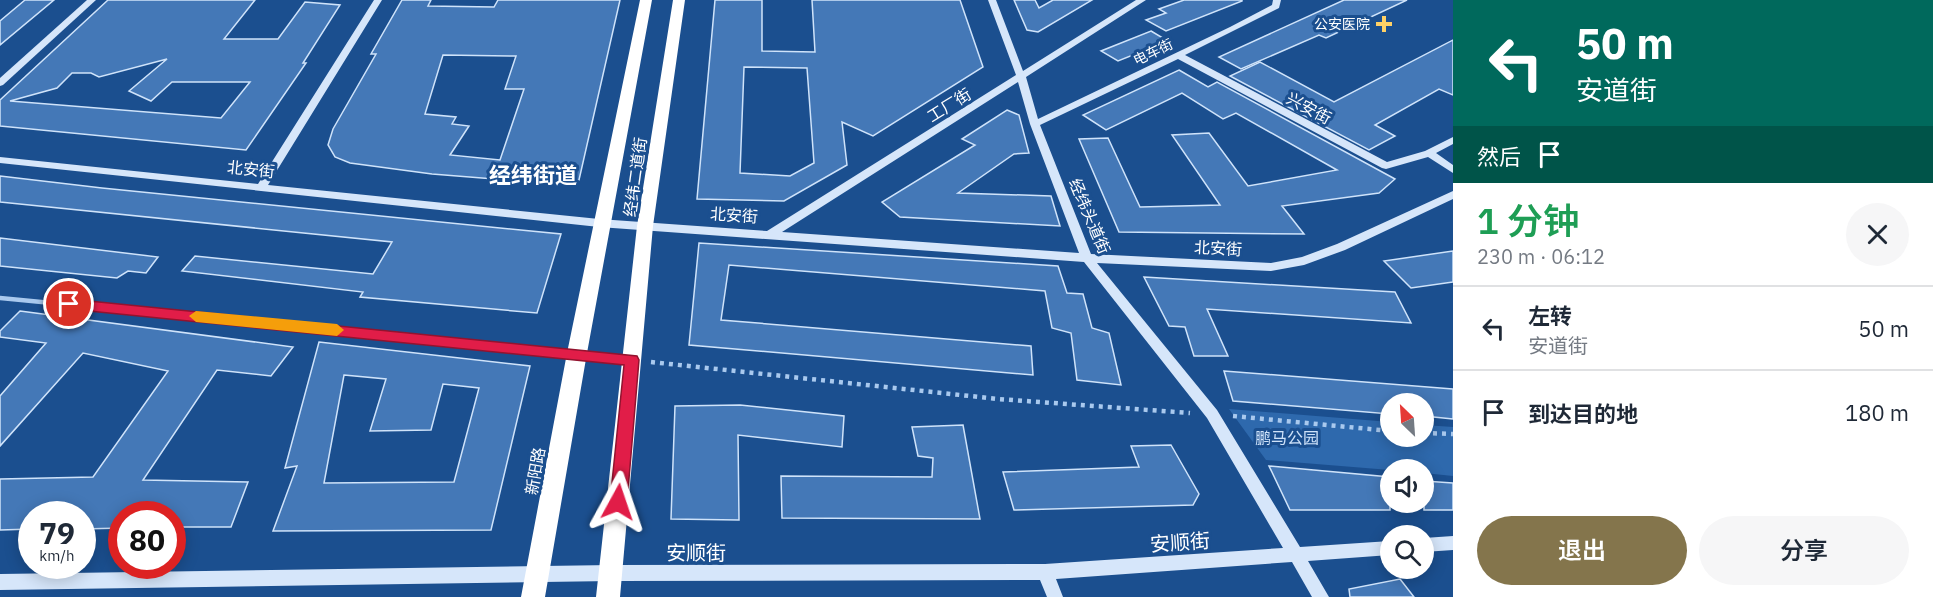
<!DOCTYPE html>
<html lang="zh">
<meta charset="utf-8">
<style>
:root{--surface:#fff;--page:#f6f6f7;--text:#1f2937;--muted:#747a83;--line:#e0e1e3;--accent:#84754c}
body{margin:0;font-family:"IBM Plex Sans","Noto Sans SC",sans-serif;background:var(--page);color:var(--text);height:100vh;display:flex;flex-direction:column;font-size:22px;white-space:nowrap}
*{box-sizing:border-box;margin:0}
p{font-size:20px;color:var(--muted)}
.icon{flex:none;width:33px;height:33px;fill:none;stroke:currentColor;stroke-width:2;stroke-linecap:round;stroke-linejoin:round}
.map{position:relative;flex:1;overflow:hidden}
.panel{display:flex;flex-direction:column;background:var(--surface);width:480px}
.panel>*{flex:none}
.top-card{background:#00695c;color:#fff;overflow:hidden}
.needle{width:39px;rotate:335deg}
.buttons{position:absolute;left:1380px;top:393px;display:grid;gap:12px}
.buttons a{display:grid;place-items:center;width:54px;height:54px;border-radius:50%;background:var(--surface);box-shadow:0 3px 15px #0003;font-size:30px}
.speed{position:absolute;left:18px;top:501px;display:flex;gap:12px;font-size:30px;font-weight:700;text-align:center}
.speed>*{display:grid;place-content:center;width:78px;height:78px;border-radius:50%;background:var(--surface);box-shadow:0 3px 15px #0003;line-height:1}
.speed small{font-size:15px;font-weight:400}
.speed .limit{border:9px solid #d22;background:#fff;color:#111}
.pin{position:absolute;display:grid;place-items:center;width:51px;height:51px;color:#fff;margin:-26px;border:3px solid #fff;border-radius:50%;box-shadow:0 2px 6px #0007}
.me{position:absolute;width:66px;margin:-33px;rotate:5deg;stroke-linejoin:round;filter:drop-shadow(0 0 4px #0008)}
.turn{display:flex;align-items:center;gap:21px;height:126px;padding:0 24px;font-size:27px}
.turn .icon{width:78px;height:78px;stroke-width:2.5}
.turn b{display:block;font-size:42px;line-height:51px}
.then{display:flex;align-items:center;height:57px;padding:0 24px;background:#0003;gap:12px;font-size:22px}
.round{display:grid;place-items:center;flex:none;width:63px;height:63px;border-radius:32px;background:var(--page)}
.headline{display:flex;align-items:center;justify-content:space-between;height:102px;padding:0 24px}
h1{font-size:36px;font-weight:600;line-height:45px;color:#1e9e55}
.button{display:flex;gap:12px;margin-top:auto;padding:12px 24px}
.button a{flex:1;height:69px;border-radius:36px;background:var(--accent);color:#fff;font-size:24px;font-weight:600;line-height:69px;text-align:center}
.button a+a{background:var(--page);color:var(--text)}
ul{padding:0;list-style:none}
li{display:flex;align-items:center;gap:18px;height:84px;padding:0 24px;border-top:2px solid var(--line)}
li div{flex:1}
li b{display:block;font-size:22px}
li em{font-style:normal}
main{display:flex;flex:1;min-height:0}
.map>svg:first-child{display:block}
.green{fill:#2e69ad}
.building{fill:#4478b7;stroke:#cfe3fa;stroke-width:1.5;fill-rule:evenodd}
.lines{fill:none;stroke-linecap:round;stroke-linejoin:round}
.path{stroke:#a9c9ee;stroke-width:4.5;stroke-dasharray:4 5;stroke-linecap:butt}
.lane-far1{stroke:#a9c9ee;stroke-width:4.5}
.lane{stroke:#a9c9ee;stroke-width:5}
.secondary{fill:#d6e6fa;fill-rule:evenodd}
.highway{fill:#fff;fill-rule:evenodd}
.route{fill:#e11d48;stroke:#92132f;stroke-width:1.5}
.slow{fill:#f59e0b}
.poi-dot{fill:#ffd166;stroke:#1b4f8f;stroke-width:2}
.labels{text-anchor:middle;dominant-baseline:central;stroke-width:6;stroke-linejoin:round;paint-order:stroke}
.far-poi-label{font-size:14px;fill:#fff;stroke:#1b4f8f;text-anchor:end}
.far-street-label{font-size:14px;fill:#fff;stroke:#1b4f8f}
.street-label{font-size:16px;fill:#fff;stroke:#1b4f8f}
.park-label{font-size:16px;fill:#cfe3fa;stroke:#1b4f8f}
.near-street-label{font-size:20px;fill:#fff;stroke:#1b4f8f}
.district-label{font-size:22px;font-weight:bold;fill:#fff;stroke:#1b4f8f}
</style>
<main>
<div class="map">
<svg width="1453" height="597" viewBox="0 0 1453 597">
<rect width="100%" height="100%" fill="#1b4f8f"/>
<path class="green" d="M1229 409 1390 422V436H1424V425L1453 427V476L1424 473V470H1390L1266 460Z"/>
<g class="building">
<path d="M25 0H54L0 45V21Z"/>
<path d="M108 0H255L224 39H278L305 2 340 5 303 63H306L246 150 0 126V100ZM167 59 129 91 151 101 172 82H250L221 118 10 101 57 88 72 73H91L99 77Z"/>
<path d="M402 0H431L428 6 494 7 498 0H620L579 180 567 185 432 174 350 163 335 157 328 145 333 129 376 54H371ZM443 55 516 56 505 89H524L500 160 450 155 469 126 452 124 456 117 425 114Z"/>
<path d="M715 0H762V51L815 52 812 0H960L983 67 873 136 842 122 847 165 784 201 697 199ZM744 67 807 68 814 163 790 176 740 173Z"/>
<path d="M1014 0H1035L1039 8 1053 0H1092L1038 32 1027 30Z"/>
<path d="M1184 0H1242V1L1166 31 1146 20 1166 13 1159 9Z"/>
<path d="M1344 0H1407L1326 38 1319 35 1241 69 1219 57Z"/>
<path d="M1151 31 1168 41 1118 61 1101 51Z"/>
<path d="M1453 40V95L1439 89 1375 125 1395 136 1369 150 1230 76 1260 62 1334 102Z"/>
<path d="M1179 70 1208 87 1217 82 1395 179 1379 193 1282 206 1304 234 1119 232 1079 139 1108 138 1140 207 1220 205 1172 135 1209 133 1248 186 1337 170 1236 113 1223 119 1182 93 1106 130 1083 115Z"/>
<path d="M1007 110 1019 115 1029 153 1014 154 958 193 1051 196 1060 226 900 217 882 202 975 145 962 139Z"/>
<path d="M0 176 102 188 561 234 537 313 360 297 363 292 182 271 195 256 373 274 392 242 0 202Z"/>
<path d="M0 238 158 257 146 273 128 271 117 278 0 266Z"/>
<path d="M699 243 1058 266 1067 293 1083 294 1092 328 1109 333 1121 385 1077 380 1071 333 1052 328 1045 291 729 265 721 320 1031 346 1033 375 689 345Z"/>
<path d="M1453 251V282L1411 288 1384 261Z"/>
<path d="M1144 277 1395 292 1411 323 1207 309 1228 356H1194L1185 327 1169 326Z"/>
<path d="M20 311 293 347 271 376 217 370 143 480 248 482 231 527H172V514H122V528L82 529V514H32V529L0 530V479L93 477 168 371 83 353 0 446V396L46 343 0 337V331Z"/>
<path d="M319 342 530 366 491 530 273 531 297 466 285 468ZM344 375 386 379 370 431 431 430 443 384 479 388 454 482 324 483Z"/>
<path d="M1224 371 1453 389V419L1424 416V404H1390V414L1233 401Z"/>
<path d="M740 405 844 416 842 447 738 435 739 520 671 519 675 406Z"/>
<path d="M963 425 980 519 782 518 781 476 932 477 933 458 918 456 912 427Z"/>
<path d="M1171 445 1199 494 1193 505 1014 510 1003 472 1139 467 1131 446Z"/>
<path d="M1269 466 1390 477V510H1290Z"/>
<path d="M1424 481 1453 483V510H1424Z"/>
<path d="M1400 579 1414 597H1350L1349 589Z"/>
</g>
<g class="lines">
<g class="path">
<path d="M651 362 998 399 1190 413"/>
<path d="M1233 416 1390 431"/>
<path d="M1424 433 1453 434"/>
</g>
<path class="lane-far1" d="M0 298 568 353"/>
<g class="lane">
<path d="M552 351 571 353"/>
<path d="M582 354 627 359"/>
</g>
<g class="secondary">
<path d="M87 0H96L3 85 0 86V78Z"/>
<path d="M374 0H382L268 185 599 219 767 231 1016 75 988 0H996L1023 71 1136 0H1146L1026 77 1038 119 1230 27 1272 5 1273 0H1281L1279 8 1185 55 1387 162 1425 151 1453 137V144L1436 153 1453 165V173L1428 157 1386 169 1382 168 1178 59 1040 125 1091 254 1271 263 1302 257 1337 244 1453 191V199L1345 250 1304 265 1271 271 1097 263 1217 410 1300 547 1390 541V555L1308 561 1329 597H1312L1292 562 1056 579 1063 597H1047L1040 580 612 581 0 590V574L612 565 1045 564 1283 548 1207 418 1084 262 599 227 0 163V157L258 184ZM1018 82 1030 124 1079 253 782 232Z"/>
<path d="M1453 536V550L1424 552V538Z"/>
</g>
<g class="highway">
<path d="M640 0H652L587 353 545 597H521L567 353Z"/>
<path d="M673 0H685L653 226 620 597H596L637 226Z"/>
</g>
</g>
<path class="route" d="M69 299 637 356 639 360 627 502 624 508 618 510 613 508 610 502 624 365 69 309 62 304Z"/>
<path class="slow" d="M196 311 337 324 344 330 337 336 196 322 189 316Z"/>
<path class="poi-dot" d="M1381 15h6v6h6v6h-6v6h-6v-6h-6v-6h6z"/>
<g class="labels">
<g class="far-poi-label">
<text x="1370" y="24">公安医院</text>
</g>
<g class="far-street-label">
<text transform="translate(1153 52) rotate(-26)">电车街</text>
</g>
<g class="street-label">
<text transform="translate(949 105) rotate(-32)">工厂街</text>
<text transform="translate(1309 108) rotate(28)">兴安街</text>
<text transform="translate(251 169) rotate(6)">北安街</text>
<text transform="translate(635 177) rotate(-82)">经纬二道街</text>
<text transform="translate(734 215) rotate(4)">北安街</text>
<text transform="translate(1090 216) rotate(67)">经纬头道街</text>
<text transform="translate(1218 248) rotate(3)">北安街</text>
<text transform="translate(535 471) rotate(-80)">新阳路</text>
</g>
<g class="park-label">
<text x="1287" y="438">鹏马公园</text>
</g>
<g class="near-street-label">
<text transform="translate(1180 542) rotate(-4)">安顺街</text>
<text x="696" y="552">安顺街</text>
</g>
<g class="district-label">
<text x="533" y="174">经纬街道</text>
</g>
</g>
</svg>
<div class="buttons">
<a><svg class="needle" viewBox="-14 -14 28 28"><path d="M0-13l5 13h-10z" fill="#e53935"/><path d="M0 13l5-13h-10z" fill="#747a83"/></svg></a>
<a><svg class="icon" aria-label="sound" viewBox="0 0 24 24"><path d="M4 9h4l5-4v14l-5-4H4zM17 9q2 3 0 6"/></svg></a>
<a><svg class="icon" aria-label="search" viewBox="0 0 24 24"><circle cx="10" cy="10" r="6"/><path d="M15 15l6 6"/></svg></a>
</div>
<div class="speed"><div>79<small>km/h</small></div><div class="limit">80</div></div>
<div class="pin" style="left:69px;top:304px;background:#d93025"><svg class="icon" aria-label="arrive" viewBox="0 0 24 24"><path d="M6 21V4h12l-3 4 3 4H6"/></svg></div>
<svg class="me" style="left:618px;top:502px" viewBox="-20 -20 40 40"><path d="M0-17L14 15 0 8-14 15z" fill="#e11d48" stroke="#fff" stroke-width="4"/></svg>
</div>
<section class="panel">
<div class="top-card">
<div class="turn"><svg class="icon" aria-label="left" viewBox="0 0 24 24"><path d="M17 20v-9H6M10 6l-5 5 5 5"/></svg><div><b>50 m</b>安道街</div></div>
<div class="then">然后<svg class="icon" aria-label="arrive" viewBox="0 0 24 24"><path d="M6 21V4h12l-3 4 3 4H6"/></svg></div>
</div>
<div class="headline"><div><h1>1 分钟</h1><p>230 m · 06:12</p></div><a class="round"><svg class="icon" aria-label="close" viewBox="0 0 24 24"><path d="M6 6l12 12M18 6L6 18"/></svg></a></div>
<ul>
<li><svg class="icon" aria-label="left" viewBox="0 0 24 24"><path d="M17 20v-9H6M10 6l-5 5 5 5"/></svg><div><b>左转</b><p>安道街</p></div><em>50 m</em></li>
<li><svg class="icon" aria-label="arrive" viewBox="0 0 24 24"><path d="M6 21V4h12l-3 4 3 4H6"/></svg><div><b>到达目的地</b></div><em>180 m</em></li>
</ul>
<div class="button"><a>退出</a><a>分享</a></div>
</section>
</main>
